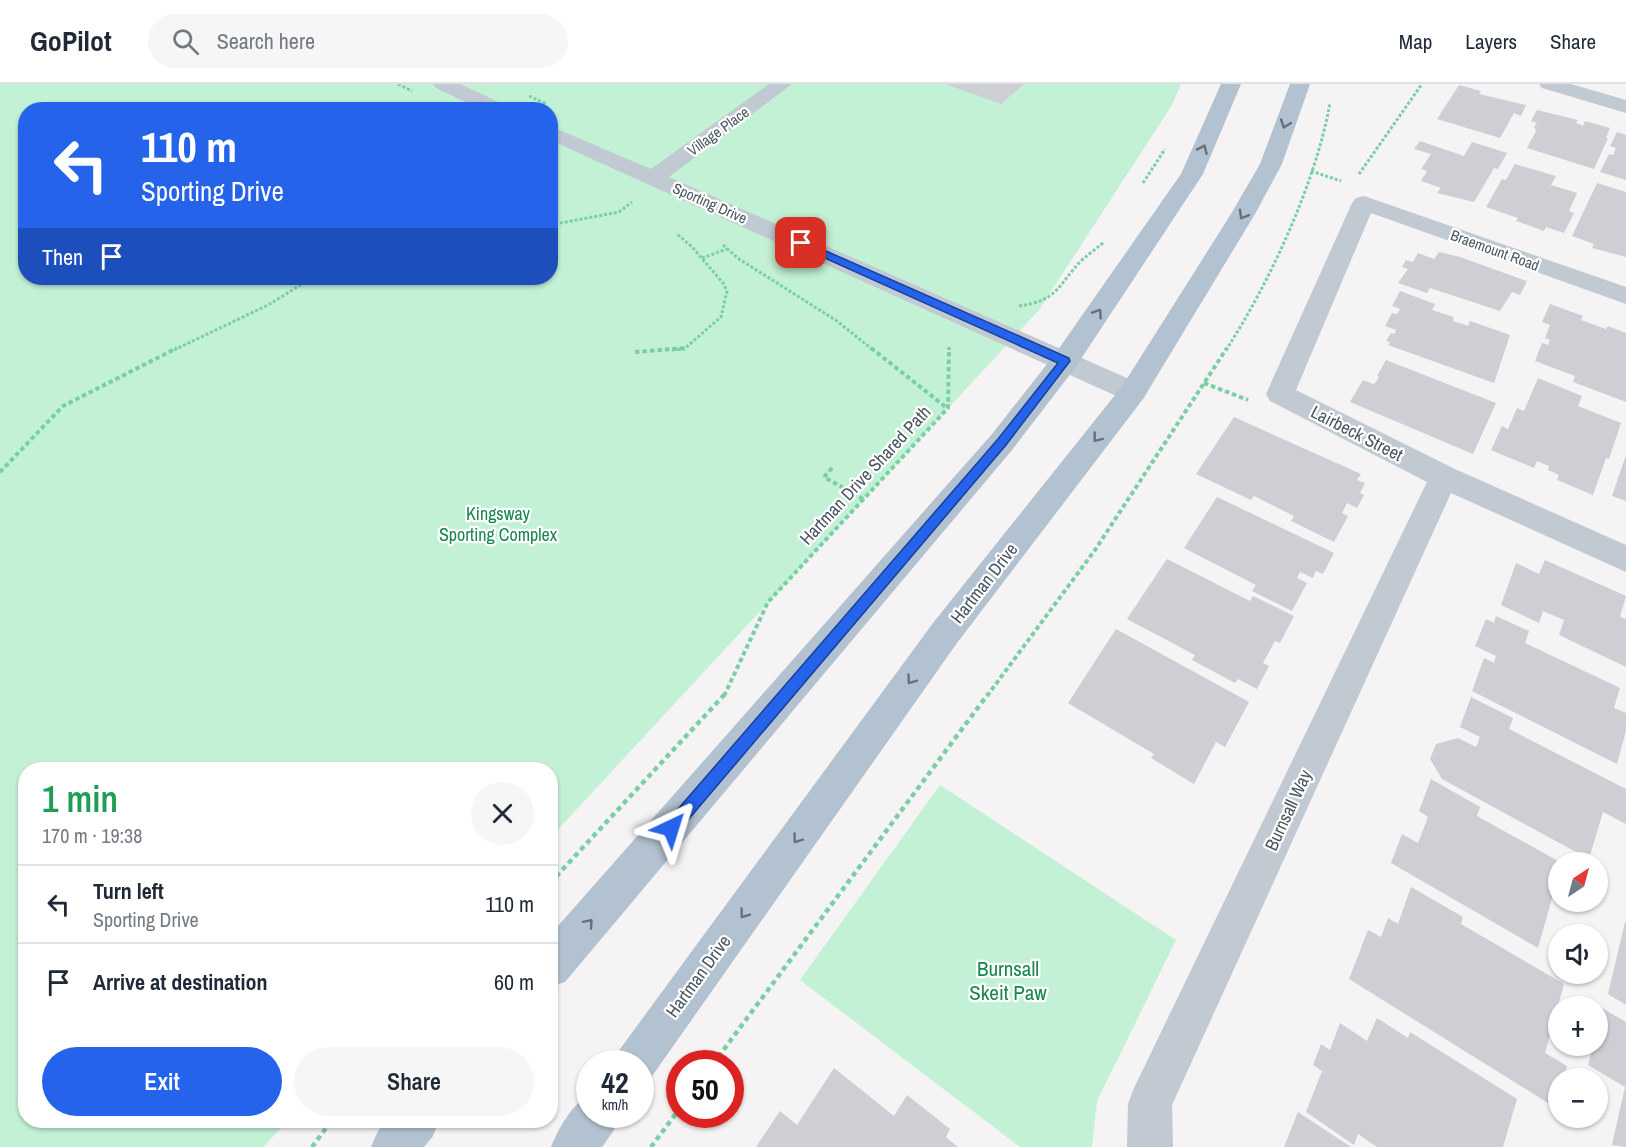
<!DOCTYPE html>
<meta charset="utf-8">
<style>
:root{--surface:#fff;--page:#f6f6f7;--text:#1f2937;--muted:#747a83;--line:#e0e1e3;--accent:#2563eb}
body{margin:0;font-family:"Archivo Narrow",sans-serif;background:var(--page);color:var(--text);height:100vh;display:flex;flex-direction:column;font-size:22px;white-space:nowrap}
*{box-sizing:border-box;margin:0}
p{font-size:20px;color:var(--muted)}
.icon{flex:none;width:33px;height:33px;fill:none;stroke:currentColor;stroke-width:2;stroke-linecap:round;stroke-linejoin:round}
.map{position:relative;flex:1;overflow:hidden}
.panel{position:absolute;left:18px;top:678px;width:540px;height:366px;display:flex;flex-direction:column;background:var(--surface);border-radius:24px;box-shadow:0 2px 4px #0004}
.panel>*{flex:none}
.hud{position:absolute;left:18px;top:18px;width:540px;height:183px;border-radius:24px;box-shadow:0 2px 4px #0004;background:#2563eb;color:#fff;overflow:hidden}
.needle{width:39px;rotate:36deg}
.buttons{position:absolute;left:1548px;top:768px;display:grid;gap:12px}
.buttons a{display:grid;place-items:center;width:60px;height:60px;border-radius:50%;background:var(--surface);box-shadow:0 2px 4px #0004;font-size:30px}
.speed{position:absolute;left:576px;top:966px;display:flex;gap:12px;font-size:30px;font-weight:700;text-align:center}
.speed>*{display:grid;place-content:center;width:78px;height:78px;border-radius:50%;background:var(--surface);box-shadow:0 2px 4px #0004;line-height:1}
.speed small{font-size:15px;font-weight:400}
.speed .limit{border:9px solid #d22;background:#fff;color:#111}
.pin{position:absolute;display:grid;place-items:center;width:51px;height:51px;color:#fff;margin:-26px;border-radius:12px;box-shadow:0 3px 9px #0006}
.me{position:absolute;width:66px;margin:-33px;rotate:41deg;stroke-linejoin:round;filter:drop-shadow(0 0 4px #0008)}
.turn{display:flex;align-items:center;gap:21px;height:126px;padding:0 24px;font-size:27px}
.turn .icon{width:78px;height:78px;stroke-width:2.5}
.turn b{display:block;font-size:42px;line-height:51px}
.then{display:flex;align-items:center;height:57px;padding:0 24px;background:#0003;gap:12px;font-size:22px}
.round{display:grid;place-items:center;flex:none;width:63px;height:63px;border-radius:32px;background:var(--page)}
.headline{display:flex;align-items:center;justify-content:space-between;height:102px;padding:0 24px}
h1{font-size:36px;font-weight:600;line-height:45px;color:#1e9e55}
.action{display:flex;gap:12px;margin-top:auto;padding:12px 24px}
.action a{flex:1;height:69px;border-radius:36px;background:var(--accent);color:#fff;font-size:24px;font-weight:600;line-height:69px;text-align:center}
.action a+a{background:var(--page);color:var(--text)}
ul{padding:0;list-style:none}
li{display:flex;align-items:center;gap:18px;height:78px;padding:0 24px;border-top:2px solid var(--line)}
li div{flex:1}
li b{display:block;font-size:22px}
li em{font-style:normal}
header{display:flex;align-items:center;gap:36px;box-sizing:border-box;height:84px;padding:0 30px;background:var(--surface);border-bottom:2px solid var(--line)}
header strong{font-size:28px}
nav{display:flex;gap:33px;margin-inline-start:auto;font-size:21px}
.search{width:420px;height:54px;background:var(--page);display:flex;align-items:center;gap:15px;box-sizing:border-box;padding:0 21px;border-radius:33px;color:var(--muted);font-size:22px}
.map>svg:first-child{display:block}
.green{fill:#c3f1d5;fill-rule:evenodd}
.building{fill:#cdcfd5}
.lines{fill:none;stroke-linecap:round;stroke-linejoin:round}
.path-far2{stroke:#7ad0a6;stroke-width:3;stroke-dasharray:3 2;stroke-linecap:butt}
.path-far1{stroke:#7ad0a6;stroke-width:4;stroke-dasharray:4.5 3;stroke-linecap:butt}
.path{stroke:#7ad0a6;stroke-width:4.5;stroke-dasharray:5 4;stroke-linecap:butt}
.minor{fill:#c1cad2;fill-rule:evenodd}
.major{fill:#b3c2d1;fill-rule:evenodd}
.oneway{stroke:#64717d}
.route{fill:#2563eb;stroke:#184099;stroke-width:1.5}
.labels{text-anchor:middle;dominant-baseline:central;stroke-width:4.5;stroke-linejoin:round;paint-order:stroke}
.far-street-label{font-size:15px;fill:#4a5661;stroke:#fff}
.street-label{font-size:18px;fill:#4a5661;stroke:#fff}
.park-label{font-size:18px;fill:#17864f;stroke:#fff}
.near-park-label{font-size:21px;fill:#17864f;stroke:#fff}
</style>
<header>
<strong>GoPilot</strong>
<div class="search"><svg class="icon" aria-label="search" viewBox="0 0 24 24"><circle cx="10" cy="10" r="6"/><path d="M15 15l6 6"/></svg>Search here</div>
<nav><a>Map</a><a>Layers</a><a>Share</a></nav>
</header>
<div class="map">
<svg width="1626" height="1063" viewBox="0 0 1626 1063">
<rect width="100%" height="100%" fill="#f5f3f3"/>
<g class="green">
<path d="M0 0H1181L1172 21 1039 226 551 753 550 686H26V1036L288 1037 263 1063H0ZM26 26H550V194H26Z"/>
<path d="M940 701 1176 856 1097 1017 1092 1063H1020L800 896Z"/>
</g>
<g class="building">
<path d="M945 0H1024L1001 20Z"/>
<path d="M1459 1 1481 7 1479 10 1526 21 1521 32 1514 29 1500 54 1437 35Z"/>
<path d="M1537 26 1578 36 1576 39 1583 42 1585 37 1610 44 1606 54H1608L1594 85 1527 64 1536 47 1534 43 1537 39 1531 37Z"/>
<path d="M1617 48 1626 51V96L1600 88 1609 70 1613 71 1616 64 1610 62Z"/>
<path d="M1420 57 1464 72 1472 58 1507 69 1498 85 1494 84 1474 118 1437 109 1441 104 1421 97 1427 87 1421 85 1431 70 1414 65Z"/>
<path d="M1515 80 1556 92 1551 101 1577 109 1569 127 1574 129 1564 149 1546 143 1544 147 1516 137 1518 134 1486 123 1502 95 1506 96Z"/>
<path d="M1597 99 1626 108V173L1592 164 1594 160 1572 152Z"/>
<path d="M1439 168 1460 173 1527 197 1520 211 1512 208 1500 227 1430 204 1427 209 1398 199 1408 185 1402 183 1406 176 1413 178 1418 169 1434 175Z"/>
<path d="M1400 207 1435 220 1432 226 1454 233 1453 237 1468 242 1470 237 1510 251 1494 299 1388 261 1390 258 1386 257 1391 249 1394 250 1396 246 1385 242 1392 229 1397 230 1400 225 1392 222Z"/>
<path d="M1550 220 1583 232 1581 236 1606 245 1608 242 1626 249V318L1573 298 1575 292 1535 277 1542 259 1548 261 1550 256 1545 254 1550 241 1542 238Z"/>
<path d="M1386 276 1496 319 1473 370 1350 318 1363 296 1373 300 1376 298 1379 293 1377 292Z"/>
<path d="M1538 294 1582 312 1578 322 1621 339 1609 375 1606 374 1593 411 1557 396 1559 391 1548 386 1549 382 1537 377 1534 384 1491 366 1502 342 1508 345 1517 324 1524 327Z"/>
<path d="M1234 333 1361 390 1357 396 1365 399 1360 409 1364 411 1357 424 1347 419 1342 429 1348 432 1334 458 1291 437 1294 432 1254 412 1251 416 1196 390Z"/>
<path d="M1626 371V417L1612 412Z"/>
<path d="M1217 413 1334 469 1323 490 1316 487 1313 494 1300 488 1297 494 1307 499 1292 527 1252 507 1256 501 1184 464Z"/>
<path d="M1167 475 1250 517 1253 512 1294 532 1280 559 1275 557 1263 579 1269 582 1257 605 1238 595 1235 599 1192 576 1195 571 1127 535Z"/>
<path d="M1545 476 1626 512 1620 533 1626 535V583L1559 551 1564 536 1543 527 1539 539 1501 521 1516 479 1539 490Z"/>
<path d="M1496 532 1529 547 1525 559 1620 604 1614 624 1626 629V647L1617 680 1472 607 1484 574 1494 579 1496 572 1475 562 1486 535 1494 539Z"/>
<path d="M1116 545 1249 618 1225 663 1216 658 1194 700 1151 674 1154 670 1068 619Z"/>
<path d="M1471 613 1513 634 1509 645 1626 705V740L1603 728 1589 775 1442 695 1430 675 1436 660 1458 654 1476 663 1480 653 1460 643Z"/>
<path d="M1431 695 1480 723 1477 732 1558 777V793L1538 864 1391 779 1402 750 1418 759 1428 733 1419 727Z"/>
<path d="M1411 803 1463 833 1461 840 1564 900 1545 969 1567 982 1564 994H1558L1556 1024 1349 895 1368 846 1381 853 1388 834 1398 840Z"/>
<path d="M1625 838H1626V921L1608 910Z"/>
<path d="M1602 924 1626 938V1063L1612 1061 1625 1003 1588 981 1593 962H1598V941Z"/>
<path d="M1377 934 1408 954 1410 948 1517 1015 1503 1063H1377L1358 1050 1354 1061 1306 1028 1322 987 1313 981 1321 960 1330 966 1340 939 1367 957Z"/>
<path d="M834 984 894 1032 907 1011 950 1045 946 1053 958 1063H756L780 1027 797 1041Z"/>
<path d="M1298 1028 1351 1063H1284Z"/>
</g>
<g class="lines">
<g class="path-far2">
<path d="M398 0 412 7"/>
<path d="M529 12 547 20"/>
<path d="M1311 87 1341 97"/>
<path d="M1359 90 1422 0"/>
<path d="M1143 99 1165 65"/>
<path d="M550 141 619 128 632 118"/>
<path d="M723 161 739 175 837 237 873 266"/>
<path d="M702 174 727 165"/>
<path d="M1019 222C1060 216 1057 201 1082 176 1089 170 1097 164 1104 158"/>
<path d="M174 266 268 221 312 194"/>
<path d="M672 266 684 265 721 233 727 207 723 199 693 164 676 149"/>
<path d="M949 266V262"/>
<path d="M1226 266C1270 198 1316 98 1330 19"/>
</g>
<g class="path-far1">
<path d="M871 264 947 324"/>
<path d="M635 268 685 264"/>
<path d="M1204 299 1248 316"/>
<path d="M832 384 824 393 863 415"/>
<path d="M0 388 63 322 177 264"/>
<path d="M724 612 768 518 948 324 949 264"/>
<path d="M987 612 1095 466 1227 264"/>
</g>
<g class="path">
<path d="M550 799 725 610"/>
<path d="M713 980 988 610"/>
<path d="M312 1063 332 1036"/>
<path d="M651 1063 680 1024"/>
</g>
<g class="minor">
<path d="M433 0H460L507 22 510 26H482L436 4Z"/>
<path d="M769 0H792L669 93 1143 301 1147 308 1143 315 1133 318 1123 315 550 56V42L651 85Z"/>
<path d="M1539 0H1571L1626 16V29L1542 4Z"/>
<path d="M1364 112 1626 203V220L1371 129 1296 306 1455 385 1626 461V488L1451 409 1172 1021 1173 1063H1127L1128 1020 1134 1004 1427 398 1270 317 1266 310 1352 119 1356 114Z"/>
</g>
<g class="major">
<path d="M1221 0H1241L1203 90 1075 284 1012 366 565 898 550 903V851L992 350 1055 270 1181 90Z"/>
<path d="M1290 0H1310L1282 80 1255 130 1143 315 957 559 650 995 640 1000V980H613L620 965 933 539 1123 301 1231 130 1260 80Z"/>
<path d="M590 1011V1030H620L614 1046 602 1063H551C558 1046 572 1019 590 1011Z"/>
<path d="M387 1036H439L433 1052 424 1063H371L378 1047Z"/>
</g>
</g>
<defs><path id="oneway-chevron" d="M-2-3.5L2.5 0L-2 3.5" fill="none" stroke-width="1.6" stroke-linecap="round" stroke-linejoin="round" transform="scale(1.5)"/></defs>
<g class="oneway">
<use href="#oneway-chevron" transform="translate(1285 40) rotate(110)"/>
<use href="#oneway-chevron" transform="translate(1203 65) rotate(-66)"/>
<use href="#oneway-chevron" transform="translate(1243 131) rotate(120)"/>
<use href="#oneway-chevron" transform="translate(1098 229) rotate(-56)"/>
<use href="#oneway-chevron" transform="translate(1097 354) rotate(128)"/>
<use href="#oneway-chevron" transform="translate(911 596) rotate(126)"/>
<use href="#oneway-chevron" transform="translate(797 755) rotate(126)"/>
<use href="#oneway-chevron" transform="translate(744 830) rotate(126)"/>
<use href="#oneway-chevron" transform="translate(589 839) rotate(-49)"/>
</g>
<path class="route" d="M801 156 1069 274 1070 277 1006 361 677 749 671 752 666 749 664 744 666 739 998 355 1058 279 798 162 796 159Z"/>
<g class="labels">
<g class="far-street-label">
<text transform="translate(718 47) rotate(-36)">Village Place</text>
<text transform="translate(710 119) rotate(24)">Sporting Drive</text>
<text transform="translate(1495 166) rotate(20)">Braemount Road</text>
</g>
<g class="street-label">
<text transform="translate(1357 349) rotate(27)">Lairbeck Street</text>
<text transform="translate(865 391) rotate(-47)">Hartman Drive Shared Path</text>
<text transform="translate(984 499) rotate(-52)">Hartman Drive</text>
<text transform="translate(1288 726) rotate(-65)">Burnsall Way</text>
<text transform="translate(698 892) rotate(-54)">Hartman Drive</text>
</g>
<g class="park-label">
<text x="498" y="429">Kingsway<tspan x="498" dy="21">Sporting Complex</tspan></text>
</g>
<g class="near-park-label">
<text x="1008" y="884">Burnsall<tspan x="1008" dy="24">Skeit Paw</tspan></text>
</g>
</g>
</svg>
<div class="buttons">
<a><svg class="needle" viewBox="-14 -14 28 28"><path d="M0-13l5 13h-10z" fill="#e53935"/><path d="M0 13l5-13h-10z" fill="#747a83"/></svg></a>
<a><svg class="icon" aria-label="sound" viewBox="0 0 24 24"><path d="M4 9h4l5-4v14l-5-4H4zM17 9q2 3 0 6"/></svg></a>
<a>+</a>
<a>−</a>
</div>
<div class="speed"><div>42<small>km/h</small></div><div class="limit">50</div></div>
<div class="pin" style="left:801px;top:159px;background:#d93025"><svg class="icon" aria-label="arrive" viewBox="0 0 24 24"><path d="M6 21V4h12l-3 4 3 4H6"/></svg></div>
<svg class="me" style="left:671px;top:744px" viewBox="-20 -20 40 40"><path d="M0-17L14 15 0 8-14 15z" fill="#2563eb" stroke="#fff" stroke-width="4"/></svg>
<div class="hud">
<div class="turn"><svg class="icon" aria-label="left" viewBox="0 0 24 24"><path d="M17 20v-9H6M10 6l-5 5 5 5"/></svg><div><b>110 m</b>Sporting Drive</div></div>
<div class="then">Then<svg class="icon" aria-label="arrive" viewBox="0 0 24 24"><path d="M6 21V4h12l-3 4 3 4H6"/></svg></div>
</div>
<section class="panel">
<div class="headline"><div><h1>1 min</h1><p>170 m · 19:38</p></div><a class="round"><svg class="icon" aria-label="close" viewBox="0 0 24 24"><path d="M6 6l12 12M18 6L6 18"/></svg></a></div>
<ul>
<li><svg class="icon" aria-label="left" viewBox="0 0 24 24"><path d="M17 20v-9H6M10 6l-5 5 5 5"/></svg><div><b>Turn left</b><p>Sporting Drive</p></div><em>110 m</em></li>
<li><svg class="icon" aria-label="arrive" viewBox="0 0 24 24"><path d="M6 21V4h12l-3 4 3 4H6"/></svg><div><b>Arrive at destination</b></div><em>60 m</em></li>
</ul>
<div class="action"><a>Exit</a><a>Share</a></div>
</section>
</div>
